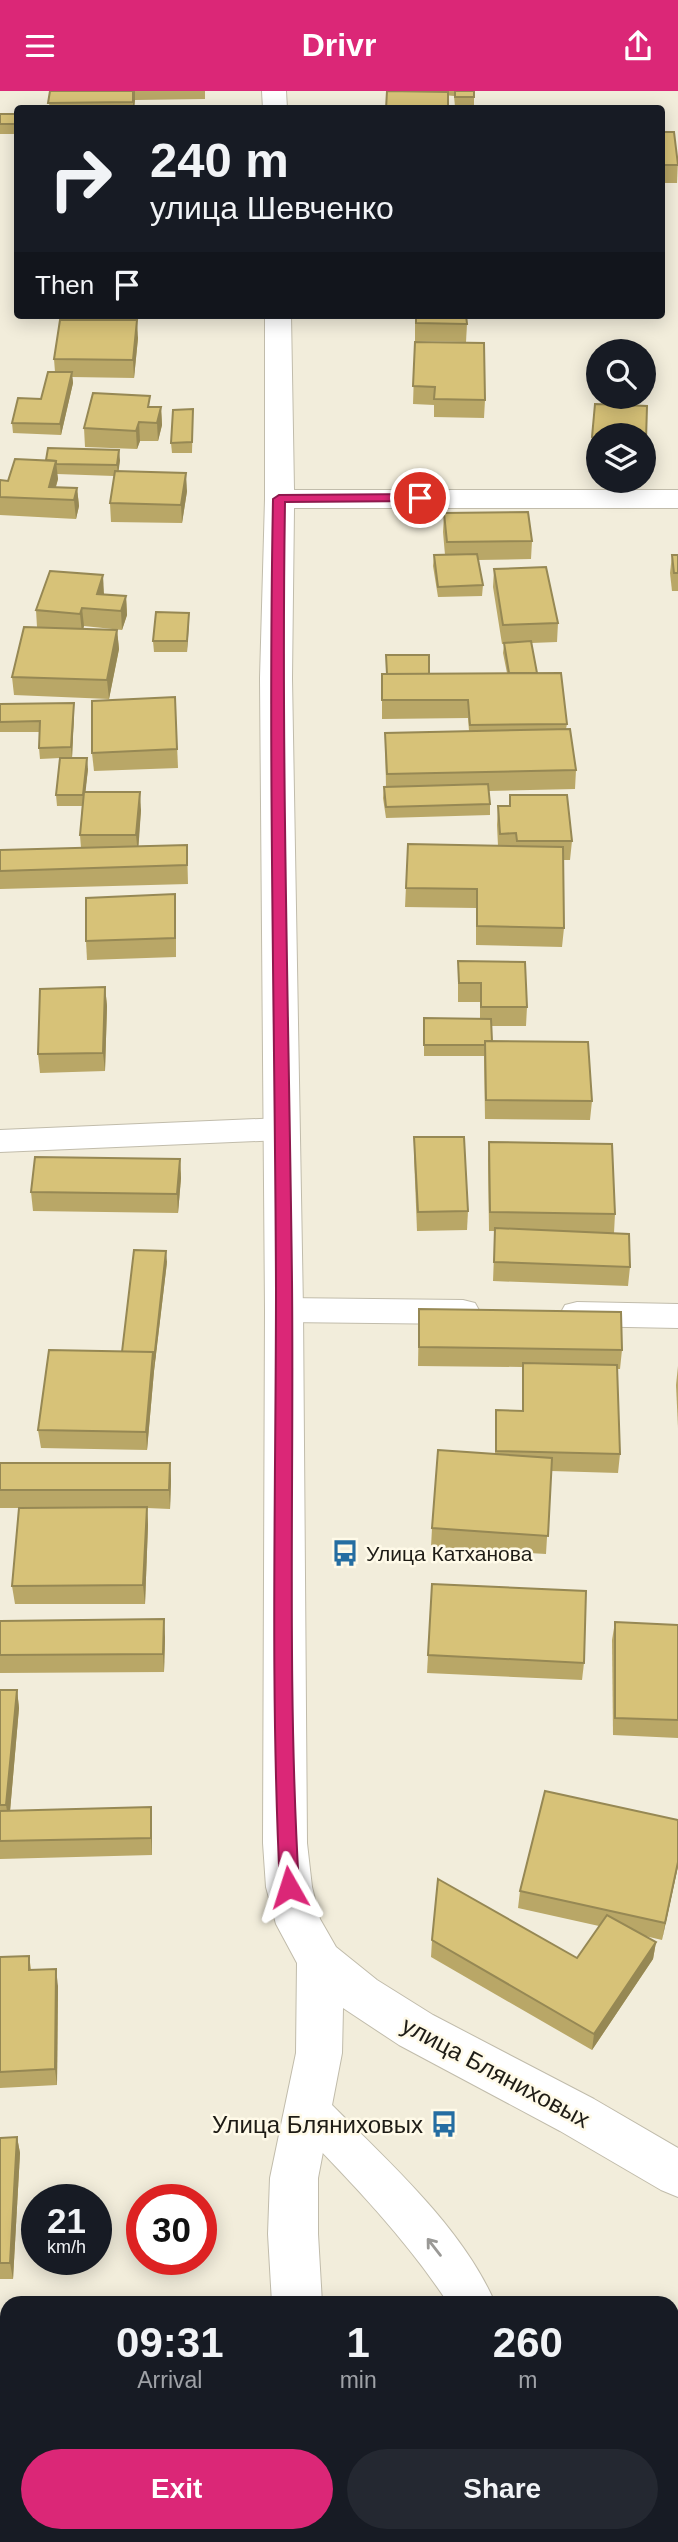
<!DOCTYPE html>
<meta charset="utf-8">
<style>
:root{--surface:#171b24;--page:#242831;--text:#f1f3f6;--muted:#9ea1a6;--accent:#db2777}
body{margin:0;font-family:Helvetica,sans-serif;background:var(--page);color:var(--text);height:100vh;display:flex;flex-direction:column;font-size:26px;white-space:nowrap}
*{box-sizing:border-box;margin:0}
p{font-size:23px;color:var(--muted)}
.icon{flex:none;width:38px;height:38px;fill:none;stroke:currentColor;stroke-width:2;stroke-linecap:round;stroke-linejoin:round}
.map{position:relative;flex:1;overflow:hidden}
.panel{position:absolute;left:0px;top:2205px;width:679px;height:247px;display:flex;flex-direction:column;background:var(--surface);border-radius:21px 21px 0 0;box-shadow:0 4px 18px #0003}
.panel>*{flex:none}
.hud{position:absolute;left:14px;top:14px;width:651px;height:214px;border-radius:7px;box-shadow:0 4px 18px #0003;background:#171b24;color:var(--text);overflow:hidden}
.controls{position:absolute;left:586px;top:248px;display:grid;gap:14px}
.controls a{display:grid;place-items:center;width:70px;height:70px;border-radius:50%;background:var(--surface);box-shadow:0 4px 18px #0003;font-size:35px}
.speed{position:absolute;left:21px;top:2093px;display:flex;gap:14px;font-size:35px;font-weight:700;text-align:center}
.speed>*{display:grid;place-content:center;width:91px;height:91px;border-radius:50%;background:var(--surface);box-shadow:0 4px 18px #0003;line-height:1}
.speed small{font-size:18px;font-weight:400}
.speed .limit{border:10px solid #d22;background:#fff;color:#111}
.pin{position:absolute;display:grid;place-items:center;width:60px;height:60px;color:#fff;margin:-30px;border:4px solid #fff;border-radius:50%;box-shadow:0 2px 7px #0007}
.me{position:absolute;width:77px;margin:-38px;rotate:354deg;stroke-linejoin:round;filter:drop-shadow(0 0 5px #0008)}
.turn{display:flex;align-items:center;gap:24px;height:147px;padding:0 21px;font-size:32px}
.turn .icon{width:91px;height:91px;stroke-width:2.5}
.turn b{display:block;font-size:49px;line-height:60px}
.then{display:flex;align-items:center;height:66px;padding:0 21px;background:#0003;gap:14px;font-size:26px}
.eta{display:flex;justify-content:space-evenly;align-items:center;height:119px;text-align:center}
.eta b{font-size:42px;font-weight:600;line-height:49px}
.primary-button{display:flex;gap:14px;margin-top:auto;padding:14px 21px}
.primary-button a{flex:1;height:80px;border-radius:42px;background:var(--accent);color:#fff;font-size:28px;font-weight:600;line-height:80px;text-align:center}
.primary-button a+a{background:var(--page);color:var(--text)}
header{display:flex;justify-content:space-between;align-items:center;height:91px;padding:0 21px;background:var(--accent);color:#fff;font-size:32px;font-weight:600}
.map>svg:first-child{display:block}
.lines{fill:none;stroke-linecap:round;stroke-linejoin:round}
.lane-casing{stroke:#c1bcab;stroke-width:2}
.street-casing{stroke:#c1bcab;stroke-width:2}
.lane{fill:#fff;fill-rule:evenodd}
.street{fill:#fff;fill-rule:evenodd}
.wall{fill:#b9a767}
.shaded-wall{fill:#968854}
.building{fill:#d7c278;stroke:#968854;stroke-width:2}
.oneway{stroke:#9a9996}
.route{fill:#db2777;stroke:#8e194d;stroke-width:2}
.labels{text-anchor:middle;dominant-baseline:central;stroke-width:5;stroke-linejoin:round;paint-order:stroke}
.poi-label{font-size:21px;fill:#1e1c16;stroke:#fffae8;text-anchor:start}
.near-street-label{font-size:24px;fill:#1e1c16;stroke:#fffae8}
.near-poi-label{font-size:24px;fill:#1e1c16;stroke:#fffae8;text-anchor:end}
</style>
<header><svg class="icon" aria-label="menu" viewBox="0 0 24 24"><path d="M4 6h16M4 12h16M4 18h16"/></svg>Drivr<svg class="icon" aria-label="share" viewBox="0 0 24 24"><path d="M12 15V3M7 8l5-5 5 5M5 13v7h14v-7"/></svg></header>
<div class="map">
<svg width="678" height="2451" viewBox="0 0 678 2451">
<rect width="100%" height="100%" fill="#f2eddb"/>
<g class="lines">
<defs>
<g id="lane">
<path d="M282 1027 293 1030 298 1038 293 1046 282 1049 0 1061V1039Z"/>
<path d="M284 1207 463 1209 475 1212 480 1221 475 1230 463 1233 284 1231 272 1228 267 1219 272 1210Z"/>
<path d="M577 1211 678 1213V1237L577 1235 565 1232 560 1223 565 1214Z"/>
<path d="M307 1998 322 2004C381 2064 461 2133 495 2212H448C404 2145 348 2088 292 2030L286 2017 292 2004Z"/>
</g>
<g id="street">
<path d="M262 0H286L287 18H263Z"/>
<path d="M265 224H291L294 399H678V417H294L292 587 303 1219 307 1752 312 1796 320 1828 336 1856 377 1889 433 1924 594 2008 678 2057V2106L661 2099 560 2040 399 1954 343 1917 342 1962 318 2087V2143L322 2212H272L268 2143 270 2087 296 1962 297 1872 276 1833 266 1796 263 1752 265 1219 260 587 265 408Z"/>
<path d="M282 2445H334L333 2451H281Z"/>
</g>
</defs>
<use href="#lane" class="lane-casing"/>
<use href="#street" class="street-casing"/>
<use href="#lane" class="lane"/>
<use href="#street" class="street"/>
</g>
<g class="wall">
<path d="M50 0H205V8L135 9 134 18H49Z"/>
<path d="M401 0H474V16H455L454 5Z"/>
<rect x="0" y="23" width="18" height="20"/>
<path d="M662 41 678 68 677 92H662Z"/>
<path d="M415 224 467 233 466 251 415 250Z"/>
<path d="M138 247 134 287 72 286 73 292 61 344 13 342 12 332 41 308 55 281 54 268Z"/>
<path d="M415 251 485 309 484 327 434 326V314L413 313Z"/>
<path d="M595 313 647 315 644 367V345H598V365H590Z"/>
<path d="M151 316H161L162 334 158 350H140L137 358 85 356 84 337Z"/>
<path d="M193 318 192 362H172L171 352Z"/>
<path d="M46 369H120L118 380 187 400 182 432 111 431 110 412 114 385 57 383 58 388 56 396 77 397 79 415 76 428 0 424V389L8 390Z"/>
<path d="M444 422 532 450 531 468 478 469 483 494 482 505 438 506 433 475 434 464H445L443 441Z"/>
<path d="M672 464H678V500H672L670 482Z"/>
<path d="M494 478 558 532 557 551 531 552 537 582 567 633 566 638 576 679 575 698 488 700 490 713V724L386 727 383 707 384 696H386L385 642 469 640 468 627 382 628V583L507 582 503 562 504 553H502L493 496Z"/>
<path d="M104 503 126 505 127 524 122 539 84 535 83 538 117 539 119 558 109 608 14 604 12 586 37 536 36 519Z"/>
<path d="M189 522 187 561H154L153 550Z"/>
<path d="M175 606 178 677 94 680 92 662Z"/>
<path d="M74 612V623L72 667 88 678 85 701 141 719 138 755 187 754 188 793 0 798V759L81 757 80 744 82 715H57L56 704 60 667 40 668 39 657 40 641H0V613Z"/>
<path d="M510 704 572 750 570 769H563L564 837 562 856 476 854V817L405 816 408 753 498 755 497 734 498 715H509Z"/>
<path d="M176 822V866L87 869 86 850Z"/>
<path d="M458 870 527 916 526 935H491L492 950 592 1010 590 1029 485 1028 484 965H424V927L480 928V911H458Z"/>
<path d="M105 896 107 915 105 980 40 982 38 963Z"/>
<path d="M414 1046 468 1120 467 1139 417 1140 414 1065Z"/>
<path d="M489 1051 615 1123 614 1142 630 1176 628 1195 493 1190 495 1140H489L488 1069Z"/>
<path d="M180 1068 181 1087 178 1122 33 1120 31 1101Z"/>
<path d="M167 1171 154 1280 147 1359 41 1357 38 1339 122 1261Z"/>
<path d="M419 1218 622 1259 620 1278H617L620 1363 618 1382 551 1380 546 1463 431 1456 432 1437 495 1363 496 1319 522 1320V1276L418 1275Z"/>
<path d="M678 1275V1337L676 1294Z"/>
<path d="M0 1372H170L171 1390 170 1418 147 1417 148 1434 145 1513H15L12 1495 19 1417H0Z"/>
<path d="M432 1493 584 1572 582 1589 427 1582Z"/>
<path d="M0 1530 165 1546 164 1581 0 1582Z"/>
<path d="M615 1531 678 1534V1647L613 1644 612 1549Z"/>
<path d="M0 1599H17L19 1617 10 1720 151 1716 152 1733V1764L0 1768Z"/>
<path d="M678 1729V1775L662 1849 645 1845 656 1851 653 1868 592 1959 431 1866 432 1849 577 1867 599 1835 518 1817 520 1800Z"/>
<path d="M29 1865 31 1878 58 1895 57 1994 0 1997V1866Z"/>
<path d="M17 2046 20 2062 13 2188H0V2047Z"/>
<path d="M0 2336H7V2426L0 2427Z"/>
</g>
<g class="shaded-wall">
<path d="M133 0H135V9L134 18H133Z"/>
<path d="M137 229 138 247 134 287 133 269Z"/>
<path d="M72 281 73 292 61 344 60 333Z"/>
<path d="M161 316 162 334 158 350 157 332Z"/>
<path d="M139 331 140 350 137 358 136 340Z"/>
<path d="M119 359 120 369 118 385 117 374Z"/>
<path d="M56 370 58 388 52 408 49 396Z"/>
<path d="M186 382 187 400 182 432 181 414Z"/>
<path d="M77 397 79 415 76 428 74 409Z"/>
<path d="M103 484 104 503H97Z"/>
<path d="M126 505 127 524 122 539 121 520Z"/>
<path d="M82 517 84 535 82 542 80 523Z"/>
<path d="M189 522V532L187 561V550Z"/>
<path d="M117 539 119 558 109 608 107 589Z"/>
<path d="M74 612V623L72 667 71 656Z"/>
<path d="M87 667 88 678 84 715 83 704Z"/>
<path d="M140 701 141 719 138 763 136 744Z"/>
<path d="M105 896 107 915 105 980 103 962Z"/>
<path d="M180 1068 181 1087 178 1122 177 1103Z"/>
<path d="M166 1160 167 1171 154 1280V1269Z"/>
<path d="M153 1261 154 1280 147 1359 146 1341Z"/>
<path d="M170 1372 171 1390 170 1418 169 1399Z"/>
<path d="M147 1416 148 1434 145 1513 143 1494Z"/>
<path d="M164 1528 165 1546 164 1581 163 1563Z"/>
<path d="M17 1599 19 1617 9 1732 6 1714Z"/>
<path d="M151 1716 152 1733V1764L151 1747Z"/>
<path d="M678 1771V1775L662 1849 665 1832Z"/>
<path d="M656 1851 653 1868 592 1959 594 1943Z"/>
<path d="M56 1878 58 1895 57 1994 55 1978Z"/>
<path d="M17 2046 20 2062 13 2188 10 2172Z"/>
</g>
<g class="building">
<path d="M50 0H133V11L48 12Z"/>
<path d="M387 0 448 1V18H386Z"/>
<rect x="455" y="0" width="19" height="6"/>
<rect x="0" y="23" width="18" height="10"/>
<path d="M662 41H674L678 74H662Z"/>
<path d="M416 224H466L467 233 416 232Z"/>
<path d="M60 229H137L133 269 54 268Z"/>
<path d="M415 251 484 252 485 309 434 308 435 296 413 295Z"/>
<path d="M48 281H72L60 333 12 332 18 307 41 308Z"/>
<path d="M93 302 150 305 148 316H161L157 332 139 331 136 340 84 337Z"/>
<path d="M595 313 647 315 646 349H644V345H598V347L592 346Z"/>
<path d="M193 318 192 351 171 352 173 319Z"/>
<path d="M48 357 119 359 117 374 56 373V370L46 369Z"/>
<path d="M15 368 56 370 49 396 77 397 74 409 0 406V389L8 390Z"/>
<path d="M115 380 186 382 181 414 110 412Z"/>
<path d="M528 421 532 450 447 451 444 422Z"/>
<path d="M477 463 483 494 438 496 434 464Z"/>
<path d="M672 464H678V482H674Z"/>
<path d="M546 476 558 532 503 534 494 478Z"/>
<path d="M50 480 103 484 97 503 126 505 121 520 82 517 80 523 36 519Z"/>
<path d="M156 521 189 522 187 550H153Z"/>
<path d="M24 536 117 539 107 589 12 586Z"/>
<path d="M531 550 537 582H509L504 552Z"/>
<path d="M386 564H429V583H387Z"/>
<path d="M561 582 567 633 470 634 468 609H382V583Z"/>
<path d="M175 606 177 658 92 662V610Z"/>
<path d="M74 612 71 656 39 657 40 630 0 631V613Z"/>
<path d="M570 638 576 679 387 683 385 642Z"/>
<path d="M60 667H87L83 704H56Z"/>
<path d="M488 693 490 713 386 716 384 696Z"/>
<path d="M84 701H140L136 744H80Z"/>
<path d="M510 704H567L572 750H517L516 742 500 743 498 715H510Z"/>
<path d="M408 753 563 756 564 837 477 835V798L406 797Z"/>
<path d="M187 754V774L0 780V759Z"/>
<path d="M175 803V847L86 850V807Z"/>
<path d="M458 870 525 871 527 916H481V892H459Z"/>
<path d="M105 896 103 962 38 963 40 898Z"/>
<path d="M424 927 491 928 492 950H485V954H424Z"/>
<path d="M485 950 588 951 592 1010 486 1009Z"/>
<path d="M414 1046H464L468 1120 418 1121Z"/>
<path d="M489 1051 612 1053 615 1123 490 1121Z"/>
<path d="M35 1066 180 1068 177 1103 31 1101Z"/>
<path d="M495 1137 629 1143 630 1176 494 1171Z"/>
<path d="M134 1159 166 1160 154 1269 153 1261H122Z"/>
<path d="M419 1218 621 1221 622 1259 419 1256Z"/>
<path d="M49 1259 153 1261 146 1341 38 1339Z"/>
<path d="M523 1272 617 1274 620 1363 496 1360V1319L523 1320Z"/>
<path d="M438 1359 552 1367 548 1445 432 1437Z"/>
<path d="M0 1372H170L169 1399H0Z"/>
<path d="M147 1416 143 1494 12 1495 19 1417Z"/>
<path d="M432 1493 586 1500 584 1572 428 1564Z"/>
<path d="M164 1528 163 1563 0 1564V1530Z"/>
<path d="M615 1531 678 1534V1629L615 1627Z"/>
<path d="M0 1599H17L6 1714H0Z"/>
<path d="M545 1700 678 1729V1771L665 1832 520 1800Z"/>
<path d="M151 1716V1747L0 1750V1720Z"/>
<path d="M438 1788 577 1867 607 1824 656 1851 594 1943 432 1849Z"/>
<path d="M29 1865V1879L56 1878 55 1978 0 1981V1866Z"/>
<path d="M17 2046 10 2172H0V2047Z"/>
<rect x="0" y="2336" width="7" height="76"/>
</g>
<defs><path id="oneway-shaft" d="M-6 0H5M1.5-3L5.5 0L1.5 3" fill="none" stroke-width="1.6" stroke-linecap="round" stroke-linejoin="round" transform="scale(1.75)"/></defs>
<use class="oneway" href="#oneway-shaft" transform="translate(434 2156) rotate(-128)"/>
<path class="route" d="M420 403 424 404V410L285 411C281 671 289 931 292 1190 294 1392 287 1594 299 1796L296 1801 289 1804 283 1801 280 1796C270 1596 276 1396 276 1196 275 933 268 670 273 408L279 404Z"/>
<defs>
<symbol id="bus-bare" viewBox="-9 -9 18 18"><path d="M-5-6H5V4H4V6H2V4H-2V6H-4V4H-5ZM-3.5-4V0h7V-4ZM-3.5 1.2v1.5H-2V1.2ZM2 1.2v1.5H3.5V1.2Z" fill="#256da1" stroke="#fffae8" stroke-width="2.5" paint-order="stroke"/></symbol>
</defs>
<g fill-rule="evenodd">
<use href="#bus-bare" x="326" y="1443" width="38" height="38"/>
<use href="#bus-bare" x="425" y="2014" width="38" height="38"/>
</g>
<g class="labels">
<g class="poi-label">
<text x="366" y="1462">Улица Катханова</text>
</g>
<g class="near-street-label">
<text transform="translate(496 1981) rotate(28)">улица Бляниховых</text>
</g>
<g class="near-poi-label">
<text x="423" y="2033">Улица Бляниховых</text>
</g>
</g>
</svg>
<div class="controls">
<a><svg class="icon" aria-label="search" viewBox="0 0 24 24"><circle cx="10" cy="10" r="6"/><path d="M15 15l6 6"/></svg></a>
<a><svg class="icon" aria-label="layers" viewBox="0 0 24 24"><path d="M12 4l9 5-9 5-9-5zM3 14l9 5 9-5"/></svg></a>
</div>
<div class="speed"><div>21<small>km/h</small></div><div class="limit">30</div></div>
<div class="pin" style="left:420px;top:407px;background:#d93025"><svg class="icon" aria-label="arrive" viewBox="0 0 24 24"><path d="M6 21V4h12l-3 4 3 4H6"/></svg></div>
<svg class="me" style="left:289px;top:1796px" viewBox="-20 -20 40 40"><path d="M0-17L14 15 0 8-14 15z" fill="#db2777" stroke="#fff" stroke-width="4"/></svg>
<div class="hud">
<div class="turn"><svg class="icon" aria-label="right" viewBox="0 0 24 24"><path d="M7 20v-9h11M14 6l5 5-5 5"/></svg><div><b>240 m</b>улица Шевченко</div></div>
<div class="then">Then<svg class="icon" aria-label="arrive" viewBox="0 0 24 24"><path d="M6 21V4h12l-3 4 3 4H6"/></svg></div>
</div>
<section class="panel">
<div class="eta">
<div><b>09:31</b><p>Arrival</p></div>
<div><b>1</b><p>min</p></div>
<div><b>260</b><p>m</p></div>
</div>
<div class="primary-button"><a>Exit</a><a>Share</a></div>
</section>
</div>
